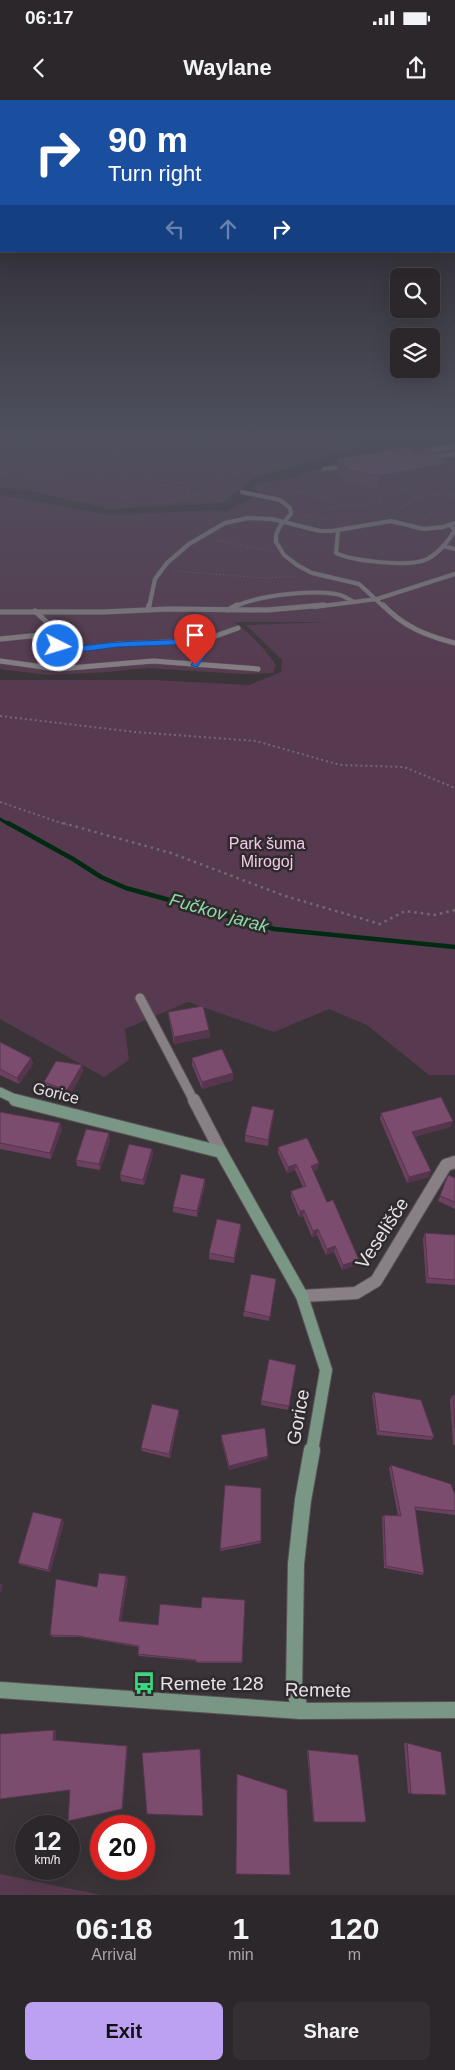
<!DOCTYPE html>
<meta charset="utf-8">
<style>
:root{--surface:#2c272a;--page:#342f32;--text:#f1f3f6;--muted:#a6a5a8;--line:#484447;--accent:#bca0f2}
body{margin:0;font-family:Helvetica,sans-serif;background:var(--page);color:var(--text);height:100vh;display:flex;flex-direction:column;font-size:19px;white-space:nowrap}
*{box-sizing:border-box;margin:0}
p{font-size:16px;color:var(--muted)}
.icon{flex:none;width:28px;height:28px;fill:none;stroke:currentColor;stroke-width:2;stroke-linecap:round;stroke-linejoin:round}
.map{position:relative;height:1795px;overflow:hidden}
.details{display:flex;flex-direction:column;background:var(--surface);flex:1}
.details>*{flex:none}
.hud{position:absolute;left:0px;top:0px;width:455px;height:152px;box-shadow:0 5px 20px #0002,0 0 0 1px var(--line);background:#1a4fa0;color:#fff;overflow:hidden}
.tools{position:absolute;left:390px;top:168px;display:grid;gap:10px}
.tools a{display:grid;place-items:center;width:50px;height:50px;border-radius:8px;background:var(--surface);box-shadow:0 5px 20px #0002,0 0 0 1px var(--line);font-size:25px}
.speed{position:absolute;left:15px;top:1715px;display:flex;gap:10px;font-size:25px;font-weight:700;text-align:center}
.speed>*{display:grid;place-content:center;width:65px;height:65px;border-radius:50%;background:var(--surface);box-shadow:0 5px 20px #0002,0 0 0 1px var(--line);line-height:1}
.speed small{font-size:12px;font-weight:400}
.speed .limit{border:8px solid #d22;background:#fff;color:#111}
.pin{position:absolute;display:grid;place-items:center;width:42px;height:42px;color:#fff;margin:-51px -21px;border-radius:50% 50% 50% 0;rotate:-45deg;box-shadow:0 0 5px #0007}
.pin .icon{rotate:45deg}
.me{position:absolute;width:55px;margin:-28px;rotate:95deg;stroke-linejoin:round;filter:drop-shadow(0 0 4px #0008)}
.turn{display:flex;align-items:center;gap:18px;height:105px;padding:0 25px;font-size:22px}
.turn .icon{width:65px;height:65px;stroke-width:2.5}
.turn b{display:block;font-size:35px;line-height:42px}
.lanes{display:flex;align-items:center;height:48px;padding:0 25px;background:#0003;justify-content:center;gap:25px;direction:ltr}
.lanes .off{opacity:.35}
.eta{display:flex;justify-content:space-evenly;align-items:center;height:85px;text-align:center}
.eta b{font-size:30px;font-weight:800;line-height:35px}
.primary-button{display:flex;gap:10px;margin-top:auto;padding:10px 25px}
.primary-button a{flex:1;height:58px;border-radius:8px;background:var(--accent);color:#111;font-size:20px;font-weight:800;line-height:58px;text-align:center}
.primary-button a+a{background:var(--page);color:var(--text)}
.status{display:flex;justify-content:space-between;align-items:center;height:35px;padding:0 25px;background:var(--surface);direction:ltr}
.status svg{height:14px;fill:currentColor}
header{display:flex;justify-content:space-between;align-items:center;height:65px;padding:0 25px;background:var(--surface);font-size:22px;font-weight:800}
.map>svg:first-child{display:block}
.green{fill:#573a4f}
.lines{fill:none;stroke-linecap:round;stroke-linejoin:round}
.stream-far1{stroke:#002a12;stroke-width:3}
.stream{stroke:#002a12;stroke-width:4.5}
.lane-far1-casing{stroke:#585356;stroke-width:5}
.lane-casing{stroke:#585356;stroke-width:6}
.street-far1-casing{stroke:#585356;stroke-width:11}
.street-casing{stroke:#585356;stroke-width:14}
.secondary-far2-casing{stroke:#585356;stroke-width:11}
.secondary-far1-casing{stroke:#585356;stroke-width:14}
.secondary-casing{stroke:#585356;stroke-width:18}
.path-far2{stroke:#706b6e;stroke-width:1;stroke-dasharray:1 2.5;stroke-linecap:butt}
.path-far1{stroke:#706b6e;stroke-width:2;stroke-dasharray:2 3;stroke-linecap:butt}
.path{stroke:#706b6e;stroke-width:2.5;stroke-dasharray:2.5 4;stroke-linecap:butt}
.lane-far1{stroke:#888085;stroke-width:4}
.lane{stroke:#888085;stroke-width:5}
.street-far1{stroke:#888085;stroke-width:9}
.street{stroke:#888085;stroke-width:12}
.secondary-far2{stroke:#7a9785;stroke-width:9}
.secondary-far1{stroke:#7a9785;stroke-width:12}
.secondary{stroke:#7a9785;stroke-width:16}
.wall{fill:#6b415f}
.shaded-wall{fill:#57354e}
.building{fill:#7c4c6f;stroke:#57354e}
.route{fill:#1a73e8;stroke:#114b97}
.labels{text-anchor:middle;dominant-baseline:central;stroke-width:5;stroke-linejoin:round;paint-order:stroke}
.park-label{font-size:16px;fill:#f6c8e7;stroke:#2f2a2d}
.street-label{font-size:16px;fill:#e6e2e5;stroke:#2f2a2d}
.water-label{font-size:18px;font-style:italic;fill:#8ddda6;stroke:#2f2a2d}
.near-street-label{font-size:19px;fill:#e6e2e5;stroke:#2f2a2d}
.near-poi-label{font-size:19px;fill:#e6e2e5;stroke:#2f2a2d;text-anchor:start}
</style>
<div class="status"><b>06:17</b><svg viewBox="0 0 49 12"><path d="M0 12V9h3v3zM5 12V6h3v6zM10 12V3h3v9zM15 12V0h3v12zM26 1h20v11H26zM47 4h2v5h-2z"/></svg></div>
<header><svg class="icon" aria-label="back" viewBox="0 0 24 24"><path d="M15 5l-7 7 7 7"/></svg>Waylane<svg class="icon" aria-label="share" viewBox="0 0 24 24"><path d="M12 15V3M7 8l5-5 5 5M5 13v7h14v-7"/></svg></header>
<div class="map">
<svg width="455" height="1795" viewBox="0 0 455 1795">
<rect width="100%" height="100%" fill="#3a3438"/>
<g class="green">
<path d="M0 334H336L334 337 354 339 367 345 254 378 223 403 109 409 27 390 0 388Z"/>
<path d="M455 341V975H429L367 925 329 909 274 932 188 902 125 929 129 960 104 977 0 919V580H154L249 585 281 572 282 560 246 525 331 522H234C251 534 264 548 276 565L273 573 241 574 147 568 107 572 48 575 0 569V395L110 415 215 410 226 412 259 394 254 384 294 378 310 371Z"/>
<path d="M0 1774 101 1795H0Z"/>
</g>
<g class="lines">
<path class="stream-far1" d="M0 719 10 725"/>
<path class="stream" d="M8 723 73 759 101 777 126 788 274 829 455 847"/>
<defs>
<g id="lane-far1">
<path d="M424 352 455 346"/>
<path d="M431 358 455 354"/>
<path d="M324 369 346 366"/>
<path d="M242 392 280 400 290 408 291 414 280 426 276 435V442L284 455 297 465 312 473 359 484 384 507"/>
<path d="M338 431 336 453C352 461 408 467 425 460 437 455 449 441 455 430L450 425"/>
<path d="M443 446 455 449"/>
<path d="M149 507 155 479 167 463 189 444 225 423 248 418 272 419 320 431H332L391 421 424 429 443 427 455 423"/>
<path d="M234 507C259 495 309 490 336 494 343 495 348 499 354 502"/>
<path d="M314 507 377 499 455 474"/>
</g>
<g id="lane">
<path d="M383 505C404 527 427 536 455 543"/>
<path d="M148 510 149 505"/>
<path d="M228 510 237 505"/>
<path d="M35 511 52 527 54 541"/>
<path d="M0 512H103L168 509 267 510 324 505"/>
<path d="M0 539 41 535 65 548H87L118 544 194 541 210 538 238 528"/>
<path d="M0 561 58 569 153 561 258 569"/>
<path d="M195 565 211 541 210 538"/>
</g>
<path id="street-far1" d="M140 898 194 1001"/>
<g id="street">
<path d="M194 1000 221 1052"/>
<path d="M302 1196 356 1193 376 1181 446 1065 455 1062"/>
</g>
<path id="secondary-far2" d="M0 992 19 1001"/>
<path id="secondary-far1" d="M15 1000 221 1052 302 1196 326 1270 312 1351"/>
<g id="secondary">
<path d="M0 1590 301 1611 455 1610"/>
<path d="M301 1611 294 1590 296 1464 303 1400 312 1350"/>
</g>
</defs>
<use href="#lane-far1" class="lane-far1-casing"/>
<use href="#lane" class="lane-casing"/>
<use href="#street-far1" class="street-far1-casing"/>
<use href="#street" class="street-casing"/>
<use href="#secondary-far2" class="secondary-far2-casing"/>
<use href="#secondary-far1" class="secondary-far1-casing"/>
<use href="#secondary" class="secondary-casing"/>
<g class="path-far2">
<path d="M20 334C66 353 112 355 161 360 179 362 196 367 214 368 251 372 302 366 325 334"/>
<path d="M61 334C47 350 65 359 78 366"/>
<path d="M108 334 106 343 114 356"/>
<path d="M154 334 157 354 179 380"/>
<path d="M197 334 224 336 270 334"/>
<path d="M204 335C214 353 225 362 245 367"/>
<path d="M0 348 14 334"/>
<path d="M0 355 92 371"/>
<path d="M92 371 184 383 165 385 106 384Z"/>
<path d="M0 374 106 384 123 398 143 405 189 396 234 393"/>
<path d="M279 389C318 390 343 417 381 400L379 394 455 380"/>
<path d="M407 389 441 418"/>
<path d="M308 391 342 384 380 393"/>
<path d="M189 396 184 383 222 379 248 368"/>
<path d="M394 412C413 399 432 391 455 394"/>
<path d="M304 416 317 414"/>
<path d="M425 419 455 394"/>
<path d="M327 420 318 416 319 412 340 405"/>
<path d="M216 440 270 451"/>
<path d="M174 471 264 478 296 476"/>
</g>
<g class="path-far1">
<path d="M0 616 135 632 256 641 340 665 404 667 455 688"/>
<path d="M0 702 67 725"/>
</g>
<path class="path" d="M63 723 171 753 285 796 380 824 405 811 435 815 455 810"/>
<use href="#lane-far1" class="lane-far1"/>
<use href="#lane" class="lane"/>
<use href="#street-far1" class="street-far1"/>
<use href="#street" class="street"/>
<use href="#secondary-far2" class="secondary-far2"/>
<use href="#secondary-far1" class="secondary-far1"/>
<use href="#secondary" class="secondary"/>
</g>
<g class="wall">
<path d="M411 350 445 376 377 389 347 382 337 371 338 359Z"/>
<path d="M168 912 209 930 210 937 174 944 169 919Z"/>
<path d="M0 942 31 958 33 964 19 984 0 975Z"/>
<path d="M192 958 233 973V980L202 989 192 965Z"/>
<path d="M82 965 83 971 69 997 46 988 44 982Z"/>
<path d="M274 1010 268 1046 245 1042V1035Z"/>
<path d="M0 1012 60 1023 62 1029 51 1059 0 1049Z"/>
<path d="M381 1013 453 1021 450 1027 414 1037 429 1077 407 1083 380 1019Z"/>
<path d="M110 1040 100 1070 77 1066 76 1060Z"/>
<path d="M278 1047 318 1069 313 1071 327 1102 359 1160 357 1165 342 1170 334 1152 326 1155 317 1135 312 1137 303 1116 299 1117 291 1097V1091L303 1087 295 1070 287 1073 278 1053Z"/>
<path d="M152 1049 153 1055 144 1085 121 1081 120 1075Z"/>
<path d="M448 1075 455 1078V1109L438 1101Z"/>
<path d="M205 1085 197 1117 173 1112V1107Z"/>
<path d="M241 1129 234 1163 209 1159V1153Z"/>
<path d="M425 1133 455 1135V1185L426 1183 423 1139Z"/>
<path d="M276 1179 269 1221 243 1216 244 1211Z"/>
<path d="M296 1265 288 1310 261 1305V1301Z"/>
<path d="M374 1292 434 1337 431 1340 377 1335 372 1296Z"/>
<path d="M453 1295 455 1296V1345H453L450 1300Z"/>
<path d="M179 1314 170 1358 142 1351 141 1348Z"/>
<path d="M221 1335 268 1356 267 1359 229 1370 221 1339Z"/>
<path d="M391 1365 455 1395V1415L415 1410 424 1473 422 1475 384 1468 382 1417 384 1415 398 1416 389 1368Z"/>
<path d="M64 1422 50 1472 21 1465 18 1463Z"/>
<path d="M261 1441V1443L220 1451V1449Z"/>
<path d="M128 1478 121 1521 158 1525 201 1508 245 1500 242 1563H197L196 1561 139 1556 138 1554V1547L80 1537H53L50 1535 97 1487Z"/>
<path d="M404 1643H407L411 1694 408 1693Z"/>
<path d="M307 1650 358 1655 314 1722 313 1720Z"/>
</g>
<g class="shaded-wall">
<path d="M447 364 445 376 377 389 379 376Z"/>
<path d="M209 930 210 937 174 944V937Z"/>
<path d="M31 958 33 964 19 984 17 978Z"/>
<path d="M82 965 83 971 69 997 67 990Z"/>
<path d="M233 973V980L202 989V982Z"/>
<path d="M274 1010V1016L268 1046V1040Z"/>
<path d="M453 1021 450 1027 410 1038 412 1032Z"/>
<path d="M60 1023 62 1029 51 1059 50 1053Z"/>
<path d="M109 1033 110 1040 100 1070 99 1064Z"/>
<path d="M152 1049 153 1055 144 1085 143 1080Z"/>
<path d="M319 1063 318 1069 310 1072 311 1066Z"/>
<path d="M296 1064 295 1070 287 1073 288 1067Z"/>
<path d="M431 1071 429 1077 407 1083 409 1077Z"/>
<path d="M205 1079V1085L197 1117V1111Z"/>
<path d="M304 1110 303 1116 299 1117 300 1111Z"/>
<path d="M241 1124V1129L234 1163V1158Z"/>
<path d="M318 1129 317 1135 312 1137 313 1131Z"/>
<path d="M335 1146 334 1152 326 1155 327 1149Z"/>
<path d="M359 1160 357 1165 342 1170 343 1165Z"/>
<path d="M179 1310V1314L170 1358 169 1354Z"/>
<path d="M268 1356 267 1359 229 1370V1366Z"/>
<path d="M62 1419 64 1422 50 1472 48 1470Z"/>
<path d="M126 1476 128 1478 121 1522 119 1521Z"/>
<path d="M0 1483 3 1485 0 1494Z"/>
<path d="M54 1630H56V1640H53Z"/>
<path d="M128 1645 123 1708 122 1709 127 1646Z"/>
</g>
<g class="building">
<path d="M412 346 411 350 414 353 431 350 447 364 379 376 348 370 338 359Z"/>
<path d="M203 906 209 930 174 937 168 912Z"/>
<path d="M0 942 31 958 17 978 0 969Z"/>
<path d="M222 949 233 973 202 982 192 958Z"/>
<path d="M56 961 82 965 67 990 44 982Z"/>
<path d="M441 997 453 1021 412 1032 431 1071 409 1077 381 1013Z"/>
<path d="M252 1006 274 1010 268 1040 245 1035Z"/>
<path d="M0 1012 60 1023 50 1053 0 1043Z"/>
<path d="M86 1029 109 1033 99 1064 76 1060Z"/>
<path d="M307 1038 319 1063 311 1066 327 1102 333 1100 359 1160 343 1165 335 1146 327 1149 318 1129 313 1131 304 1110 300 1111 291 1091 306 1086 296 1064 288 1067 278 1047Z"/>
<path d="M129 1044 152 1049 143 1080 120 1075Z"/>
<path d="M181 1074 205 1079 197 1111 173 1107Z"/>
<path d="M448 1075 455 1078V1102L440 1096Z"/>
<path d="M217 1119 241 1124 234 1158 209 1153Z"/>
<path d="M425 1133 455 1135V1180L428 1178Z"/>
<path d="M251 1174 276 1179 270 1217 244 1211Z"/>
<path d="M269 1259 296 1265 289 1306 261 1301Z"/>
<path d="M374 1292 421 1300 434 1337 379 1331Z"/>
<path d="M453 1295 455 1296V1328Z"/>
<path d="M152 1304 179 1310 169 1354 141 1348Z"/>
<path d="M265 1328 268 1356 229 1366 221 1335Z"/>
<path d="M391 1365 451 1384 455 1395V1411L415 1407 424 1473 386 1466 384 1415 401 1416Z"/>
<path d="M225 1385 261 1388V1441L220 1449Z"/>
<path d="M33 1412 62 1419 48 1470 18 1463Z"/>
<path d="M99 1473 126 1476 119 1521 158 1525 160 1504 201 1508 202 1497 245 1500 242 1562H196V1560L138 1554 139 1546 78 1536 50 1535 56 1479 97 1487Z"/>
<path d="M54 1630 53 1640 127 1646 122 1709 68 1721 70 1690 0 1699V1634Z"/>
<path d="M407 1643 441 1652 446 1695 411 1694Z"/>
<path d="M200 1649 203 1716 147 1714 142 1653Z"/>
<path d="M308 1650 358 1655 366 1722H314Z"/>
<path d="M237 1674 287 1690 290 1775 236 1774Z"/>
</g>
<linearGradient id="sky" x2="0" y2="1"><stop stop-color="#201d1f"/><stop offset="0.57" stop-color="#4f505e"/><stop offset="1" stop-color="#4f505e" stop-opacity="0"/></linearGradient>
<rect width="455" height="585" fill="url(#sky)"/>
<path class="route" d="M210 536H213L215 541 198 566 195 567 191 565 206 541 194 544 118 547 87 551 65 550 54 546 58 543C79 549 99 543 120 542 150 540 180 541 210 536Z"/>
<defs>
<symbol id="bus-bare" viewBox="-9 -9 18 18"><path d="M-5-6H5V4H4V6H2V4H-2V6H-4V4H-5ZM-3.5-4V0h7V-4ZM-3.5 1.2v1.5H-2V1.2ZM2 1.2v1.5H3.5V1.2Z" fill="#3bd77e" stroke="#2f2a2d" stroke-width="2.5" paint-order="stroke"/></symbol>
</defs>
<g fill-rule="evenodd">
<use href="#bus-bare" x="128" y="1567" width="32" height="32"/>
</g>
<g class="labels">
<g class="park-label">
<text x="267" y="743">Park šuma<tspan x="267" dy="18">Mirogoj</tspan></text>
</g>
<g class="street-label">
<text transform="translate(56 993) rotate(14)">Gorice</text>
</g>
<g class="water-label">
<text transform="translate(219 813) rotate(16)">Fučkov jarak</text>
</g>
<g class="near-street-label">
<text transform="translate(382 1133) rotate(-57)">Veselišče</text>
<text transform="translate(298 1317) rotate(-80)">Gorice</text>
<text transform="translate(318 1590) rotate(1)">Remete</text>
</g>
<g class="near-poi-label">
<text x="160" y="1583">Remete 128</text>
</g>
</g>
</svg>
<div class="tools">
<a><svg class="icon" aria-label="search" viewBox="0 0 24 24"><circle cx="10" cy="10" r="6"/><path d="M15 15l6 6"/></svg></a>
<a><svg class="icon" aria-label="layers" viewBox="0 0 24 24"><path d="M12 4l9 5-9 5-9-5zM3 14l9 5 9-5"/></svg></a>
</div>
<div class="speed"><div>12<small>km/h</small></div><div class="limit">20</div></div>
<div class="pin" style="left:195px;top:565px;background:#d93025"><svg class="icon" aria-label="arrive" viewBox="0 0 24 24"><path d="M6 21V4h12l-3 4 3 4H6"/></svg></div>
<svg class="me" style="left:58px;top:546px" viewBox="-20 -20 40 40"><circle r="17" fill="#1a73e8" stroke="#fff" stroke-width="3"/><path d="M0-11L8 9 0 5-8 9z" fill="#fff"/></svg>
<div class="hud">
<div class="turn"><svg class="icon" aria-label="right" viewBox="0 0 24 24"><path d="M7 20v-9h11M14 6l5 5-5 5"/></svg><div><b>90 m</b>Turn right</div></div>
<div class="lanes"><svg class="icon off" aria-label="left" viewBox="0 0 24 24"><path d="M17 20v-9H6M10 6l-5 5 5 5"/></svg><svg class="icon off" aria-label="ahead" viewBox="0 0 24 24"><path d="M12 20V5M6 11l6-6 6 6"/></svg><svg class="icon" aria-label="right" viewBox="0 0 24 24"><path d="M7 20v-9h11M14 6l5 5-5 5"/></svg></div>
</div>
</div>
<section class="details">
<div class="eta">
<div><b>06:18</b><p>Arrival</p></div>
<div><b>1</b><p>min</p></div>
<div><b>120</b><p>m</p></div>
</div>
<div class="primary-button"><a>Exit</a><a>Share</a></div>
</section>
